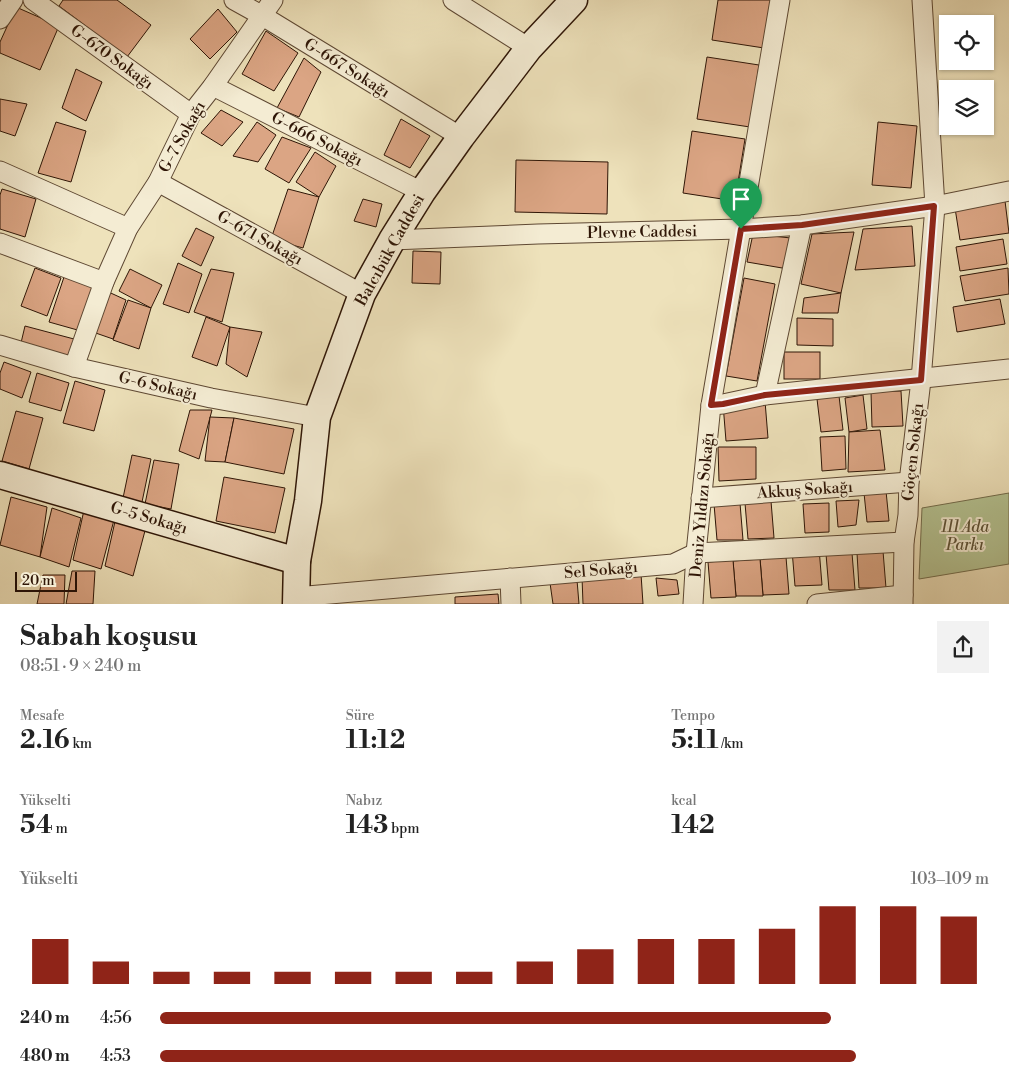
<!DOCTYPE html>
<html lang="tr">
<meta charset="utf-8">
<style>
:root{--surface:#fff;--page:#f2f2f2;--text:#222;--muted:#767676;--accent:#8f2418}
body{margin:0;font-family:"Libre Bodoni",serif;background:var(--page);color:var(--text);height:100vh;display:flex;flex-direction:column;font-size:19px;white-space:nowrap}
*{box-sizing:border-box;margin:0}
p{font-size:16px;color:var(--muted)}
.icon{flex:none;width:28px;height:28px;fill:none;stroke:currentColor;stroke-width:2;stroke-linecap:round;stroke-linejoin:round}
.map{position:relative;height:604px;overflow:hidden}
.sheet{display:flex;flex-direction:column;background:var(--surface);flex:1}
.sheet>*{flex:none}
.controls{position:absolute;left:939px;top:15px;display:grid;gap:10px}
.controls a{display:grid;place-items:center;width:55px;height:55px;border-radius:0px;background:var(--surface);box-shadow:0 1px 4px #0004;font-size:25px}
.scale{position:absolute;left:15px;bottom:12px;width:62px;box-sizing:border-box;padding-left:5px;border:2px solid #2e1506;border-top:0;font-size:14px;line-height:18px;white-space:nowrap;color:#2e1506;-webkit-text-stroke:4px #f4ecd3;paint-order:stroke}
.pin{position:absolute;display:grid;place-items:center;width:42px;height:42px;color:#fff;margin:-51px -21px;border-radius:50% 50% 50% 0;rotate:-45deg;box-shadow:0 0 5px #0007}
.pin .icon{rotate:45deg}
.round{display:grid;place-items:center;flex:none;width:52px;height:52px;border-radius:0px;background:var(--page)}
.summary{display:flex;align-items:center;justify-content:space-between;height:85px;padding:0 20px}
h1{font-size:28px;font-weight:700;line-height:38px}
.figures{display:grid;grid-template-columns:repeat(3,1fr);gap:8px;height:85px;padding:5px 20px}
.figures div{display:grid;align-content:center}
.figures b{font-size:25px;font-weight:700}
.figures small{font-size:14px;font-weight:400}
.figures p{font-size:14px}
.chart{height:140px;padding:10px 20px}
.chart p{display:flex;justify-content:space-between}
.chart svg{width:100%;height:90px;margin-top:5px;stroke:var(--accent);stroke-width:6}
ul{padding:0 20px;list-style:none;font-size:16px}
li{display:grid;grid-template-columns:80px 60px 1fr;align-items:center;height:38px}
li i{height:12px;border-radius:6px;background:var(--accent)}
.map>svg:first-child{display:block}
.green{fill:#b5c493;stroke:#726c4c}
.building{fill:#dba584;stroke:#2e1506}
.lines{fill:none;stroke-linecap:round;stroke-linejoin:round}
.street-casing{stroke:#5e4833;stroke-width:21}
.secondary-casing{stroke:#2e1506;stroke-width:29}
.street{stroke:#f4ecd3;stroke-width:19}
.secondary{stroke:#f4ecd3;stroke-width:26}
.route-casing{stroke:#fff;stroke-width:10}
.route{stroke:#8f2418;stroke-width:6}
.labels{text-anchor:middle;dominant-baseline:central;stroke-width:4;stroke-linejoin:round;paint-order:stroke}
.street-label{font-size:16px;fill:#2e1506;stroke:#f4ecd3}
.park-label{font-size:16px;font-style:italic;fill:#5d5237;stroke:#f4ecd3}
</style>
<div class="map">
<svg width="1009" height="604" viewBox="0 0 1009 604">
<rect width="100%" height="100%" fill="#eee2bb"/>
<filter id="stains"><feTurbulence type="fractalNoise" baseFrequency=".004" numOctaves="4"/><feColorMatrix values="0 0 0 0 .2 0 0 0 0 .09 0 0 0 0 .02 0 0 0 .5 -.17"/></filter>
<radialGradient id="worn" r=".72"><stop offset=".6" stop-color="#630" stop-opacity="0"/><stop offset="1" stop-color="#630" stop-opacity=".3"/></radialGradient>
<path class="green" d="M1009,493v71l-90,15 3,-71z"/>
<g class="building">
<path d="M63,0h54l34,25 -24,32 -68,-51z"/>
<path d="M718,0h53l-7,48 -52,-8z"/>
<path d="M16,7l43,19 -19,44 -40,-17v-11z"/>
<path d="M218,9l19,23 -27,27 -20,-20z"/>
<path d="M266,31l32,22 -24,38 -32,-17z"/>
<path d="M707,57l52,8 -9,62 -53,-8z"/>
<path d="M304,58l17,14 -22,45 -22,-9z"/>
<path d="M76,69l26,13 -16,39 -24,-13z"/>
<path d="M0,99l27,5 -12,32 -15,-5z"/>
<path d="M221,110l22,12 -21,24 -21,-13z"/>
<path d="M401,119l29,17 -20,32 -26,-13z"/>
<path d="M56,122l30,9 -15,51 -33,-9z"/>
<path d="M257,122l19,13 -18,27 -25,-6z"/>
<path d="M878,122l39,4 -6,62 -39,-3z"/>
<path d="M692,131l53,8 -10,62 -52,-8z"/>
<path d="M282,137l29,11 -22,35 -24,-14z"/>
<path d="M315,152l21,14 -17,31 -23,-15z"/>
<path d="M516,160l92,2 -1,52 -92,-2z"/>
<path d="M2,189l34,10 -11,38 -25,-8v-34z"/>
<path d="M288,189l31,8 -16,51 -32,-9z"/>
<path d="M363,199l19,5 -6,23 -22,-6z"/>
<path d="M1005,201l4,32 -49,7 -5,-32z"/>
<path d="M912,226l3,40 -60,4 8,-41z"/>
<path d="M196,228l18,9 -13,29 -19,-10z"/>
<path d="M854,232l-13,61 -40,-9 11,-50z"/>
<path d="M753,234l38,4 -3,31 -41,-7z"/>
<path d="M1003,239l4,25 -47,7 -4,-24z"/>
<path d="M413,251l28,1 -1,32 -28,-1z"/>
<path d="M178,263l24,11 -13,39 -26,-9z"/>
<path d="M35,268l26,10 -14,38 -26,-10z"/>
<path d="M1008,268l1,26 -44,7 -5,-25z"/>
<path d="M130,269l32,16 -11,23 -32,-17z"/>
<path d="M211,269l23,4 -12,49 -28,-10z"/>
<path d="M66,271l31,9 -16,51 -32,-9z"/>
<path d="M744,278l31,6 -18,97 -31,-5z"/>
<path d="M102,289l24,11 -13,39 -26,-9z"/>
<path d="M841,293l-3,20h-36l2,-15z"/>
<path d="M1000,299l5,25 -48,8 -4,-25z"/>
<path d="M128,300l23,8 -12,41 -26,-9z"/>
<path d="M206,317l24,10 -13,39 -25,-9z"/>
<path d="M797,318l36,1v27l-36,-1z"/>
<path d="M25,326l49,13 -6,21 -48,-13z"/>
<path d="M230,327l32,5 -15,45 -21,-13z"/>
<rect x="784" y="352" width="36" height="27"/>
<path d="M4,362l27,10 -9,26 -22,-9v-16z"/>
<path d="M37,373l32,10 -8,28 -32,-9z"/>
<path d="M75,381l30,9 -11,41 -31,-8z"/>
<path d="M901,391l2,35 -31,1 -1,-35z"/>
<path d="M863,395l4,34 -18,3 -4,-34z"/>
<path d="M839,396l4,34 -22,2 -4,-33z"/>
<path d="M765,401l3,37 -42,3 -3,-37z"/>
<path d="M190,410h22l-13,49 -20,-8z"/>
<path d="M16,411l27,7 -14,51 -27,-8z"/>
<path d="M210,417l24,1 -9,44 -20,-1z"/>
<path d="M234,418l60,11 -10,45 -59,-12z"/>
<path d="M880,430l5,40 -37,2 1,-40z"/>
<path d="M845,436l1,33 -24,2 -2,-34z"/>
<path d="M718,447h38v32l-37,2z"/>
<path d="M132,455l19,4 -9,43 -19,-4z"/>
<path d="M154,460l25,4 -8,45 -26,-5z"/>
<path d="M224,477l61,11 -10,45 -59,-12z"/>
<path d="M886,491l3,30 -22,1 -3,-29z"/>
<path d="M11,497l36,10 -7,50 -40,-12z"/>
<path d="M859,500l-3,25 -18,2 -2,-26z"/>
<path d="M771,501l3,37 -26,1 -3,-36z"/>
<path d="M740,503l3,37h-26l-3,-36z"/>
<path d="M829,503v29l-24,1 -2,-29z"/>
<path d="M52,508l29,10 -12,49 -29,-10z"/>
<path d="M84,510l30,10 -13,49 -28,-9z"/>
<path d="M116,517l30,10 -13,49 -28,-10z"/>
<path d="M819,548l3,37 -27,1 -3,-36z"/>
<path d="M883,551l3,37h-27l-2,-35z"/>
<path d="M852,553l3,37h-26l-3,-36z"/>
<path d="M786,557l3,37 -26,1 -3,-37z"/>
<path d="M760,559l3,37h-27l-3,-35z"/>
<path d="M733,560l3,37 -25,1 -3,-36z"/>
<path d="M72,571h23l-2,33h-27z"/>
<path d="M641,574l2,30h-60l-1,-27z"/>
<path d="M43,575h22l-1,29h-27z"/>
<path d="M656,578l21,2 2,14 -21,2z"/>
<path d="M577,580l2,24h-26l-3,-21z"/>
<path d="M498,594l1,10h-44v-7z"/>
</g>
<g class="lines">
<defs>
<g id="street">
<path d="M33,0l158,114"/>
<path d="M234,0l27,15 200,122"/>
<path d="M453,0l76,48"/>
<path d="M0,19l13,-19"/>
<path d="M213,86l209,106"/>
<path d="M0,171l128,57"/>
<path d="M158,182l204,112"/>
<path d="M392,240l146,-6 203,-5 61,-4 133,-19 74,-15"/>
<path d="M0,243l104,39"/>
<path d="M0,345l74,22 137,31 106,19"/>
<path d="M74,367l30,-85 24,-54 30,-46 33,-68 22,-28 60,-86"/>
<path d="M765,395l37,-170"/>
<path d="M711,405l12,-1 42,-9 244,-26"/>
<path d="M701,498l208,-16"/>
<path d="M510,578l1,26"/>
<path d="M296,597l377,-33 23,-11 208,-11"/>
<path d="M693,604l3,-51 15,-148 69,-405"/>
<path d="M817,604l86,-9"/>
<path d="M903,604l1,-62 4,-27 1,-33 12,-102 14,-174 -13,-206"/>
</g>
<g id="secondary">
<path d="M0,475l297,86"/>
<path d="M296,604l1,-43 11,-60 9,-84 45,-123 30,-54 30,-48 39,-55 68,-89 45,-48"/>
</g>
</defs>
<use href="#street" class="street-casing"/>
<use href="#secondary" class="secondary-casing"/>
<use href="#street" class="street"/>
<use href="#secondary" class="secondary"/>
</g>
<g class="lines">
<defs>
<path id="route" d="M934,206l-13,174 -156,15 -42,9 -12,1 30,-176 61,-4z"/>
</defs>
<use href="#route" class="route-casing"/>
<use href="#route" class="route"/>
</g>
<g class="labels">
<g class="street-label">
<text transform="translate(112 57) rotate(36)">G-670 Sokağı</text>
<text transform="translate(347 68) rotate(32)">G-667 Sokağı</text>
<text transform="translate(182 137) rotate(-61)">G-7 Sokağı</text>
<text transform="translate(317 139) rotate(27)">G-666 Sokağı</text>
<text transform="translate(642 232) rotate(-1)">Plevne Caddesi</text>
<text transform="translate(260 238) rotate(29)">G-671 Sokağı</text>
<text transform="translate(390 250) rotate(-61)">Balcıbük Caddesi</text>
<text transform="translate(158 386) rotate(13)">G-6 Sokağı</text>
<text transform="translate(913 452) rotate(-84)">Göçen Sokağı</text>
<text transform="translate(805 490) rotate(-4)">Akkuş Sokağı</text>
<text transform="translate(702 505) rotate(-85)">Deniz Yıldızı Sokağı</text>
<text transform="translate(149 518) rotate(16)">G-5 Sokağı</text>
<text transform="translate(601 570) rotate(-5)">Sel Sokağı</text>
</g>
<g class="park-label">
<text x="965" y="527">111 Ada<tspan x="965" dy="18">Parkı</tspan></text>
</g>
</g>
<rect width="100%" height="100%" filter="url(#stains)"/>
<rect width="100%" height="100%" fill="url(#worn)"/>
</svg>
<div class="controls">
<a><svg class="icon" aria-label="locate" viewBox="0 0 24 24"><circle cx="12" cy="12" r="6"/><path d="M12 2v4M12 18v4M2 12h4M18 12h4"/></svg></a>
<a><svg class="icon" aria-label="layers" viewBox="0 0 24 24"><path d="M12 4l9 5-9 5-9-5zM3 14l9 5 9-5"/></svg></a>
</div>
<div class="scale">20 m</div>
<div class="pin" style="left:741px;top:229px;background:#1e9e55"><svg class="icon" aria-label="arrive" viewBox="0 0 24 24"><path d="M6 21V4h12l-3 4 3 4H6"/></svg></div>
</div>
<section class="sheet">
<div class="summary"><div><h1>Sabah koşusu</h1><p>08:51 · 9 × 240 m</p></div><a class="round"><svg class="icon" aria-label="share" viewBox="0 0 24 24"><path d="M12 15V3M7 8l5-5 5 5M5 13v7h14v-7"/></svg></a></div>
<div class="figures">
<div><p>Mesafe</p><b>2.16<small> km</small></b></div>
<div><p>Süre</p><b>11:12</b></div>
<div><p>Tempo</p><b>5:11<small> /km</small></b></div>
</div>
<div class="figures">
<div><p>Yükselti</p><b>54<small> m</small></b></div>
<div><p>Nabız</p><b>143<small> bpm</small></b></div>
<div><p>kcal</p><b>142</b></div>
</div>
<div class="chart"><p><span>Yükselti</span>103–109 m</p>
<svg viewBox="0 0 160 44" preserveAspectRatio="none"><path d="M5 44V22M15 44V33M25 44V38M35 44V38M45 44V38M55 44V38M65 44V38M75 44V38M85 44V33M95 44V27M105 44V22M115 44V22M125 44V17M135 44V6M145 44V6M155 44V11"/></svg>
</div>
<ul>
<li><b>240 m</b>4:56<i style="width:81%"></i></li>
<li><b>480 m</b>4:53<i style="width:84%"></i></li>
</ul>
</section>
